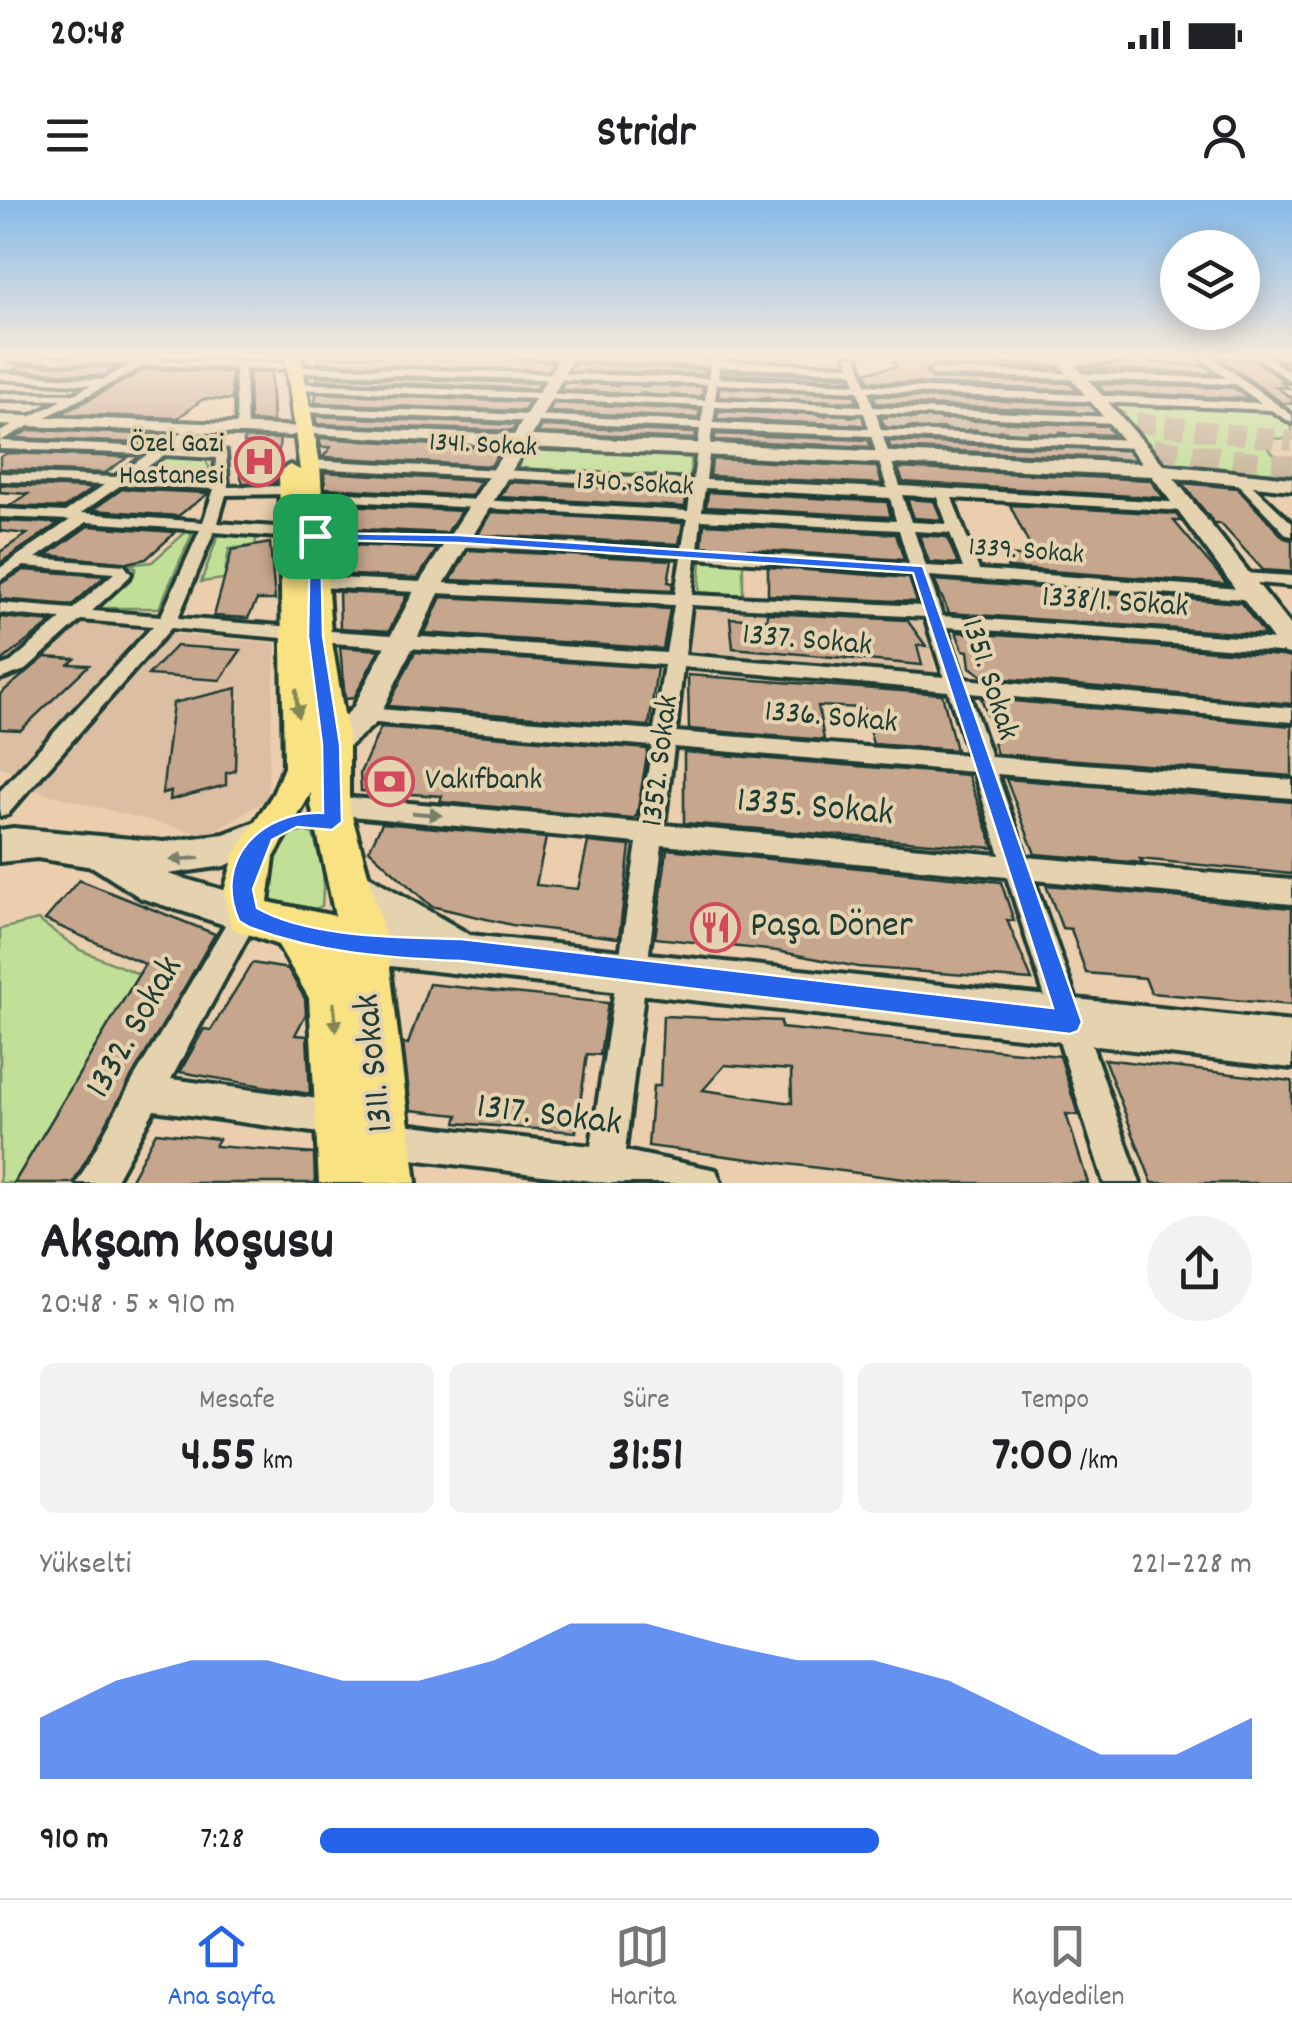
<!DOCTYPE html>
<html lang="tr">
<meta charset="utf-8">
<style>
:root{--surface:#fff;--page:#f2f2f2;--text:#202124;--muted:#757577;--line:#e0e0e0;--accent:#2563eb}
body{margin:0;font-family:Dekko,sans-serif;background:var(--page);color:var(--text);height:100vh;display:flex;flex-direction:column;font-size:38px;white-space:nowrap}
*{box-sizing:border-box;margin:0}
p{font-size:32px;color:var(--muted)}
.icon{flex:none;width:55px;height:55px;fill:none;stroke:currentColor;stroke-width:2;stroke-linecap:round;stroke-linejoin:round}
.map{position:relative;height:983px;overflow:hidden}
.sheet{display:flex;flex-direction:column;background:var(--surface);flex:1}
.sheet>*{flex:none}
.tools{position:absolute;left:1160px;top:30px;display:grid;gap:20px}
.tools a{display:grid;place-items:center;width:100px;height:100px;border-radius:50%;background:var(--surface);box-shadow:0 5px 25px #0003;font-size:50px}
.pin{position:absolute;display:grid;place-items:center;width:85px;height:85px;color:#fff;margin:-42px;border-radius:20px;box-shadow:0 5px 15px #0006}
.round{display:grid;place-items:center;flex:none;width:105px;height:105px;border-radius:52px;background:var(--page)}
.overview{display:flex;align-items:center;justify-content:space-between;height:170px;padding:0 40px}
h1{font-size:55px;font-weight:700;line-height:75px}
.stats{display:grid;grid-template-columns:repeat(3,1fr);gap:15px;height:170px;padding:10px 40px}
.stats div{display:grid;align-content:center;border-radius:15px;background:var(--page);text-align:center}
.stats b{font-size:50px;font-weight:700}
.stats small{font-size:28px;font-weight:400}
.stats p{font-size:28px}
.chart{height:280px;padding:20px 40px}
.chart p{display:flex;justify-content:space-between}
.chart svg{width:100%;height:180px;margin-top:10px;fill:var(--accent);opacity:.7}
ul{padding:0 40px;list-style:none;font-size:32px}
li{display:grid;grid-template-columns:160px 120px 1fr;align-items:center;height:75px}
li i{height:25px;border-radius:12px;background:var(--accent)}
.status{display:flex;justify-content:space-between;align-items:center;height:70px;padding:0 50px;background:var(--surface);direction:ltr}
.status svg{height:28px;fill:currentColor}
header{display:flex;justify-content:space-between;align-items:center;height:130px;padding:0 40px;background:var(--surface);font-size:45px;font-weight:700}
.menu{display:flex;justify-content:space-around;align-items:center;height:140px;border-top:2px solid var(--line);background:var(--surface);font-size:28px;color:var(--muted)}
.menu a{display:grid;justify-items:center;gap:5px}
.menu .on{color:var(--accent)}
.map>svg:first-child{display:block}
.built{fill:#dcbfa2}
.green{fill:#c1df97;stroke:#708e66;stroke-width:2.5}
.building{fill:#c7a68e;stroke:#1f3d34;stroke-width:2.5;fill-rule:evenodd}
.lines{fill:none;stroke-linecap:round;stroke-linejoin:round}
.highway-tunnel-far1{stroke:#c1b195;stroke-width:20;stroke-dasharray:20 10;stroke-linecap:butt}
.highway-tunnel{stroke:#c1b195;stroke-width:26;stroke-dasharray:26 14;stroke-linecap:butt}
.street-casing{stroke:#1f3d34;stroke-width:8}
.secondary-casing{stroke:#1f3d34;stroke-width:8}
.primary-casing{stroke:#1f3d34;stroke-width:8}
.street{fill:#e5d3b0;fill-rule:evenodd}
.secondary{fill:#e5d3b0;fill-rule:evenodd}
.primary{fill:#f8e281;fill-rule:evenodd}
.oneway{fill:#818757}
.oneway2{fill:#78806c}
.route{fill:#2563eb;stroke:#fff;stroke-width:2.5;fill-rule:evenodd}
.labels{text-anchor:middle;dominant-baseline:central;stroke-width:8;stroke-linejoin:round;paint-order:stroke}
.far-poi-label{font-size:28px;fill:#1f3d34;stroke:#e5d3b0;text-anchor:end}
.far-street-label{font-size:28px;fill:#1f3d34;stroke:#e5d3b0}
.street-label{font-size:32px;fill:#1f3d34;stroke:#e5d3b0}
.poi-label{font-size:32px;fill:#1f3d34;stroke:#e5d3b0;text-anchor:start}
.near-street-label{font-size:38px;fill:#1f3d34;stroke:#e5d3b0}
.near-poi-label{font-size:38px;fill:#1f3d34;stroke:#e5d3b0;text-anchor:start}
</style>
<div class="status"><b>20:48</b><svg viewBox="0 0 49 12"><path d="M0 12V9h3v3zM5 12V6h3v6zM10 12V3h3v9zM15 12V0h3v12zM26 1h20v11H26zM47 4h2v5h-2z"/></svg></div>
<header><svg class="icon" aria-label="menu" viewBox="0 0 24 24"><path d="M4 6h16M4 12h16M4 18h16"/></svg>Stridr<svg class="icon" aria-label="person" viewBox="0 0 24 24"><circle cx="12" cy="8" r="4"/><path d="M4 21q1-7 8-7t8 7"/></svg></header>
<div class="map">
<svg width="1292" height="983" viewBox="0 0 1292 983">
<rect width="100%" height="100%" fill="#eacead"/>
<filter id="ink" filterUnits="userSpaceOnUse"><feTurbulence type="fractalNoise" baseFrequency=".01" numOctaves="2"/><feDisplacementMap in="SourceGraphic" scale="20" xChannelSelector="R" yChannelSelector="G"/><feConvolveMatrix kernelMatrix="1 2 1 2 8 2 1 2 1" color-interpolation-filters="sRGB"/></filter>
<g filter="url(#ink)">
<g class="built">
<path d="M700,407l221,10 15,56 -7,5 -236,-20 -6,-4 1,-43z"/>
<path d="M76,419l76,7 -136,146 -16,-5v-82z"/>
<path d="M169,434l107,9 -9,156 -59,37 -176,-46z"/>
</g>
<g class="green">
<path d="M1111,201l159,8 22,17v13l-33,-1 33,36 -124,-7z"/>
<path d="M525,245l166,10 -1,25 -179,-11z"/>
<path d="M166,257l38,1 5,9 -3,15 -72,-3z"/>
<path d="M186,332l6,2 -33,74h-66l41,-35 2,-5 -9,-3 25,-3z"/>
<path d="M219,333l38,2 -2,10 -26,4 -5,30 -23,3z"/>
<path d="M701,361l42,2v32l-44,-3z"/>
<path d="M305,631l8,3 11,40 -2,32c-16,8 -37,3 -52,-4 -9,-24 1,-46 14,-66z"/>
<path d="M38,720l42,30 59,24 -125,209h-14v-254z"/>
</g>
<g class="building">
<path d="M319,156l167,1 66,5 -4,8 -230,-7z"/>
<path d="M934,156l125,13 -125,-4 -9,6 9,8 136,4 7,8 -208,-10 -3,-9 30,-5 -4,-9z"/>
<path d="M1219,158l34,1 35,25 -6,-1 6,5 -12,-1 16,11v6l-10,-1z"/>
<path d="M1142,161l63,5 10,8 -132,-6z"/>
<path d="M575,163l131,7 -1,4 -134,-4z"/>
<path d="M24,165l94,2 -17,9 -89,-6z"/>
<path d="M147,169l84,3 1,28 -29,-1 -25,19 -117,-4z"/>
<path d="M722,171l127,5 2,4 -129,-6z"/>
<path d="M249,172h22l2,50 -23,-1z"/>
<path d="M317,176l223,7 -4,6 -219,-9z"/>
<path d="M564,184l139,4 -1,8 -142,-6z"/>
<path d="M1097,184l137,4 15,11 -145,-7z"/>
<path d="M720,188l135,7 2,7 -138,-6z"/>
<path d="M316,193l213,9 -5,9 -209,-8z"/>
<path d="M873,195l216,10 6,7 -219,-9z"/>
<path d="M553,203l147,7 -2,8 -149,-6z"/>
<path d="M718,211l143,6 3,8 -147,-6z"/>
<path d="M315,216l201,9 -4,6 -195,-7z"/>
<path d="M881,217l225,9 8,9 -230,-9z"/>
<path d="M542,226l154,7 -1,6 -157,-6z"/>
<path d="M30,230l142,5 -9,9 -149,-6z"/>
<path d="M715,234l153,6 3,7 -156,-7z"/>
<path d="M244,238l36,1 -5,43 -32,1 -4,-12 15,-27 -10,-1z"/>
<path d="M319,238l182,11 -10,17 -168,-9 8,-10h-10z"/>
<path d="M888,241l239,10 7,8 -243,-11z"/>
<path d="M8,253l120,4 -23,16 -105,-4v-12z"/>
<path d="M712,259l165,8 5,17 -172,-8z"/>
<path d="M898,268l252,12 14,18 -261,-16z"/>
<path d="M324,272l157,9 -10,15 -146,-8z"/>
<path d="M509,282l178,10 -2,15 -185,-10z"/>
<path d="M1182,283l55,5 47,50 8,2v32l-29,-2 -42,-46h-6z"/>
<path d="M0,285l93,3 -29,20 -55,-2 19,-12 -28,-2z"/>
<path d="M122,289l87,4 -31,23 -86,-6z"/>
<path d="M708,292l179,10 4,15 -185,-10z"/>
<path d="M907,299l27,2 8,19 -28,-2z"/>
<path d="M326,304l135,7 -14,22 -109,-5 -2,-15h-9z"/>
<path d="M1010,305l166,9 5,7h-7l53,63 -219,-16 -7,-13 34,2z"/>
<path d="M491,312l192,11 -4,21 -201,-9z"/>
<path d="M0,321l59,2 -59,40v-11l27,-18 -27,-3z"/>
<path d="M704,324l192,10 8,26 -202,-14z"/>
<path d="M88,326l88,6 -30,27 -19,4 -80,-8z"/>
<path d="M919,335l28,2 11,27 -29,-2z"/>
<path d="M270,343l5,57h-18l-9,18 -34,-2 18,-66z"/>
<path d="M329,344l108,5 -19,29 -87,-4z"/>
<path d="M468,350l204,10 -4,22 5,1 -1,7 -221,-10z"/>
<path d="M768,367l141,11 8,24 -149,-7z"/>
<path d="M24,370l81,6 -33,29 -72,-6v-15z"/>
<path d="M934,380l307,23 24,32 -316,-22z"/>
<path d="M339,392l68,3 -18,36 -49,-3z"/>
<path d="M441,397l229,12 -7,40 -238,-16z"/>
<path d="M767,413l140,7 19,26 -9,-1 5,20 -189,-17 -3,-30 37,2z"/>
<path d="M0,417l52,5 -52,40z"/>
<path d="M956,432l326,24 10,2v46l-308,-27 -14,-10 -2,-16 -5,-1z"/>
<path d="M176,446l65,4 -21,30 -72,-5z"/>
<path d="M340,447l39,3 -25,48 -9,1z"/>
<path d="M415,452l242,16 -8,58 -261,-20z"/>
<path d="M45,457l30,2 -6,5 20,1 -68,65 -21,-1v-35z"/>
<path d="M688,475l254,19 14,56 -83,-6 -10,-36 -45,-2 6,34 -135,-11z"/>
<path d="M237,488l-2,83 -9,2v12l-56,15 1,-9 -9,3 11,-91z"/>
<path d="M981,498l311,28v50l-295,-22 -4,-11 4,-2z"/>
<path d="M381,527l267,22 -11,66 -4,4 -193,-17 2,-6 -81,-5 -1,-18z"/>
<path d="M684,552l284,23 26,73 -310,-25z"/>
<path d="M1006,579l286,23v72l-152,-15 3,4 -108,-9z"/>
<path d="M382,623l164,15 -10,47 42,4 10,-47 42,4 -11,92 -107,-13 -81,-19 -62,-56z"/>
<path d="M667,649l334,33 13,39 -7,-1 25,60 -174,-13 -81,-16 -122,-13z"/>
<path d="M79,680l136,54 -142,249h-59l131,-219 -100,-44z"/>
<path d="M1046,685l246,23v97l-141,-12 -6,-15 -59,-5 -15,-44 -9,-1z"/>
<path d="M252,763l36,6 17,30 1,15 -11,21 12,1 3,58 -130,-22 24,-43 7,1z"/>
<path d="M429,784l179,19 -8,52 -13,-1 -11,78 -120,-9 2,-8 -47,-5 -8,-67 5,1z"/>
<path d="M663,816l118,5v7l279,28 18,59 -12,-1 22,69h-153l-287,-37 5,-60h7zM725,865l66,5 1,33 -89,-13z"/>
<path d="M1104,859l188,22v102h-140z"/>
<path d="M156,932l63,7 -4,7 99,8 1,29h-186z"/>
</g>
<g class="lines">
<g class="highway-tunnel-far1">
<path d="M412,156l721,93"/>
<path d="M1076,215l216,26"/>
</g>
<path class="highway-tunnel" d="M1113,246l179,23"/>
<defs>
<g id="street">
<path d="M7,156l276,7 5,3 -5,3 -38,-1 2,62 -10,-2 -2,-60 -89,-3 -146,76v-9l63,-32 -63,-1v-6l74,1 17,-9 -91,-6v-6l102,7 30,-16 -121,-3z"/>
<path d="M509,156l202,5v-5h10l-1,5 130,5 -3,-10h10l9,29 395,18 -26,-19 -301,-9 -5,-3 5,-3 292,9 -28,-22h12l82,59v8l-21,-13 -403,-19 5,16 242,10 6,3 -6,3 -239,-10 5,17 254,10 6,4 -6,4 -252,-11 17,49 286,17 7,4 -7,4 -234,-13 27,72 276,20 8,5 -8,5 -326,-24 13,40 350,25v12l-346,-26 18,52 328,29v14l-323,-29 22,64 301,23v18l-295,-24 29,83 266,23v24l-258,-24 106,303h-36l-97,-306 -345,-32 -37,306 91,19 5,13h-112l-223,-27 -12,-5 -5,-12 5,-12 12,-5 205,24 46,-303 -307,-29 -8,-2 -4,-7 4,-7 8,-2 310,27 12,-77 -287,-24 -10,-7 10,-7 289,22 10,-65 -348,-23 -9,-6 9,-6 350,23 8,-48 -358,-18 -8,-5 8,-5 359,17 6,-37 -371,-18 -3,-3 8,-5 367,17 5,-29 -376,-20 -7,-4 7,-4 377,20 3,-23 -381,-20 -6,-4 6,-4 383,20 7,-51 -398,-17 -6,-3 6,-3 399,16 3,-16 -406,-17 -5,-3 5,-3 407,17 2,-16 -411,-12 -5,-3 5,-3 412,12 2,-12zM719,167l133,5 4,12 -138,-6zM717,184l141,7 4,15 -147,-6zM715,207l149,6 5,16 -156,-6zM712,230l159,6 16,52 -181,-8zM705,288l185,10 6,23 -194,-10zM902,295l35,2 10,27 -36,-2zM701,320l198,10 10,34 -211,-15zM914,331l36,2 13,35 -37,-2zM696,358l216,16 10,32 -230,-11zM691,405l234,12 19,60 -259,-22zM683,467l265,24 21,64 -293,-23zM674,547l300,25 26,83 -336,-30z"/>
<path d="M1255,156h12l25,18v8z"/>
<path d="M193,223l10,2 -18,16 9,8 32,3 2,35 61,-1 7,4 -7,4 -63,1 -8,28 72,5 8,5 -8,5 -76,-6 -36,86 115,9 9,6 -9,6 -122,-11 -163,186 -8,2v-25l153,-165 -72,-6 -56,50 -25,9v-13l11,-4 50,-43 -61,-6v-10l73,6 41,-36 -91,-7 -23,14v-12l70,-48 -70,-3v-8l65,3 39,-27 -104,-4v-8l115,4 33,-23 -148,-5v-8l180,7 -9,-7zM164,255l52,3 -1,23 -83,-3zM121,285l93,4 -11,33 -122,-9zM87,322l113,8 -39,86 -69,-5 37,-34 2,-3 -7,-9 -88,-7z"/>
<path d="M1240,274l52,49v13l-5,-1 -52,-54 -2,-3z"/>
<path d="M1242,373l50,3v10l-56,-5v-6z"/>
<path d="M247,702l10,3 3,9 -89,165 170,23 12,5 5,12 -5,12 -12,5 -187,-26 -40,73h-37l56,-103 104,-175z"/>
</g>
<g id="secondary">
<path d="M560,156h14l-42,80 610,27 -82,-98 -118,-9h212l-79,9 89,100 128,13v12l-118,-12 118,149v28l-10,-3 -130,-176 -626,-29 -85,142 -65,134 -34,29h-22l-5,-8 38,-36 62,-119 93,-143 -210,-13 -7,3 -291,-11v-10l514,20z"/>
<path d="M1278,156h14v4l-12,-1z"/>
<path d="M264,619l13,4 5,11 -5,11 -53,21 -56,8 93,27 6,13 -6,13 -14,5 -106,-34 -48,-31 -56,-9 -37,4v-32l13,-2 151,14 60,-8z"/>
<path d="M350,665l120,70 822,87v46l-928,-105 -15,-6 -6,-14 6,-14 15,-6 15,2 -43,-31 -5,-12 5,-12z"/>
</g>
<path id="primary" d="M285,156h16l19,108 11,172 18,108v61l38,138 29,240h-97l-10,-185 -31,-53 -47,-17 -7,-37 11,-38 38,-59 11,-27 -5,-296 11,-6 10,5zM311,593v12l24,111 -67,-14 6,-45z"/>
</defs>
<use href="#street" class="street-casing"/>
<use href="#secondary" class="secondary-casing"/>
<use href="#primary" class="primary-casing"/>
<use href="#street" class="street"/>
<use href="#secondary" class="secondary"/>
<use href="#primary" class="primary"/>
</g>
<defs><path id="oneway-solid" d="M-6-.8H1V-3.2L6.5 0L1 3.2V.8H-6Z" transform="scale(2.5)"/></defs>
<g class="oneway">
<use href="#oneway-solid" transform="translate(297 503) rotate(86)"/>
<use href="#oneway-solid" transform="translate(335 817) rotate(84)"/>
</g>
<g class="oneway2">
<use href="#oneway-solid" transform="translate(427 614) rotate(5)"/>
<use href="#oneway-solid" transform="translate(185 659) rotate(176)"/>
</g>
</g>
<linearGradient id="sky" x2="0" y2="1"><stop stop-color="#85baea"/><stop offset="0.53" stop-color="#f6e9da"/><stop offset="1" stop-color="#f6e9da" stop-opacity="0"/></linearGradient>
<rect width="1292" height="294" fill="url(#sky)"/>
<path class="route" d="M310,333l149,2 464,31 159,456 -4,9 -8,3 -609,-73c-72,-3 -144,-8 -212,-34l-10,-6c-27,-61 22,-111 84,-108l-1,-69 -14,-108zM321,340l138,3 454,30 140,435 -592,-69c-59,-2 -152,-1 -204,-31l-4,-19 19,-49 25,-13 35,3 10,-8 -2,-78 -17,-108z"/>
<defs>
<symbol id="hospital-ring" viewBox="-11 -11 22 22"><circle r="9.5" fill="#e5d3b0" stroke="#d1495b" stroke-width="1.5"/><path d="M-5-5h3v3.5h4V-5h3V5h-3V1.5h-4V5h-3Z" fill="#d1495b"/></symbol>
<symbol id="bank-ring" viewBox="-11 -11 22 22"><circle r="9.5" fill="#e5d3b0" stroke="#d1495b" stroke-width="1.5"/><path d="M-6-4H6V4H-6ZM0-2.3a2.3 2.3 0 1 0 0 4.6a2.3 2.3 0 1 0 0-4.6Z" fill="#d1495b"/></symbol>
<symbol id="restaurant-ring" viewBox="-11 -11 22 22"><circle r="9.5" fill="#e5d3b0" stroke="#d1495b" stroke-width="1.5"/><path d="M-5-6h1v4h1v-4h1v4h1v-4h1v5L-1.5 .5V6h-2V.5L-5-1ZM5-6V6H3V1.5H1.5Q1.5-4 5-6Z" fill="#d1495b"/></symbol>
</defs>
<g fill-rule="evenodd">
<use href="#hospital-ring" x="232" y="234" width="55" height="55"/>
<use href="#bank-ring" x="362" y="554" width="55" height="55"/>
<use href="#restaurant-ring" x="688" y="700" width="55" height="55"/>
</g>
<g class="labels">
<g class="far-poi-label">
<text x="224" y="246">Özel Gazi<tspan x="224" dy="32">Hastanesi</tspan></text>
</g>
<g class="far-street-label">
<text transform="translate(483 247) rotate(3)">1341. Sokak</text>
<text transform="translate(635 286) rotate(3)">1340. Sokak</text>
<text transform="translate(1026 353) rotate(4)">1339. Sokak</text>
</g>
<g class="street-label">
<text transform="translate(1115 404) rotate(4)">1338/1. Sokak</text>
<text transform="translate(807 442) rotate(5)">1337. Sokak</text>
<text transform="translate(988 480) rotate(72)">1351. Sokak</text>
<text transform="translate(831 519) rotate(5)">1336. Sokak</text>
<text transform="translate(662 561) rotate(-83)">1352. Sokak</text>
</g>
<g class="poi-label">
<text x="425" y="582">Vakıfbank</text>
</g>
<g class="near-street-label">
<text transform="translate(815 609) rotate(5)">1335. Sokak</text>
<text transform="translate(136 828) rotate(-60)">1332. Sokak</text>
<text transform="translate(376 863) rotate(-96)">1311. Sokak</text>
<text transform="translate(549 917) rotate(7)">1317. Sokak</text>
</g>
<g class="near-poi-label">
<text x="750" y="727">Paşa Döner</text>
</g>
</g>
</svg>
<div class="tools">
<a><svg class="icon" aria-label="layers" viewBox="0 0 24 24"><path d="M12 4l9 5-9 5-9-5zM3 14l9 5 9-5"/></svg></a>
</div>
<div class="pin" style="left:315px;top:336px;background:#1e9e55"><svg class="icon" aria-label="arrive" viewBox="0 0 24 24"><path d="M6 21V4h12l-3 4 3 4H6"/></svg></div>
</div>
<section class="sheet">
<div class="overview"><div><h1>Akşam koşusu</h1><p>20:48 · 5 × 910 m</p></div><a class="round"><svg class="icon" aria-label="share" viewBox="0 0 24 24"><path d="M12 15V3M7 8l5-5 5 5M5 13v7h14v-7"/></svg></a></div>
<div class="stats">
<div><p>Mesafe</p><b>4.55<small> km</small></b></div>
<div><p>Süre</p><b>31:51</b></div>
<div><p>Tempo</p><b>7:00<small> /km</small></b></div>
</div>
<div class="chart"><p><span>Yükselti</span>221–228 m</p>
<svg viewBox="0 0 160 44" preserveAspectRatio="none"><path d="M0 44V29L10 20L20 15L30 15L40 20L50 20L60 15L70 6L80 6L90 11L100 15L110 15L120 20L130 29L140 38L150 38L160 29V44z"/></svg>
</div>
<ul>
<li><b>910 m</b>7:28<i style="width:60%"></i></li>
</ul>
</section>
<nav class="menu">
<a class="on"><svg class="icon" aria-label="home" viewBox="0 0 24 24"><path d="M3 11l9-7 9 7M6 9v11h12V9"/></svg>Ana sayfa</a>
<a><svg class="icon" aria-label="map" viewBox="0 0 24 24"><path d="M3 6l6-2 6 2 6-2v14l-6 2-6-2-6 2zM9 4v14M15 6v14"/></svg>Harita</a>
<a><svg class="icon" aria-label="saved" viewBox="0 0 24 24"><path d="M7 4h10v16l-5-4-5 4z"/></svg>Kaydedilen</a>
</nav>
